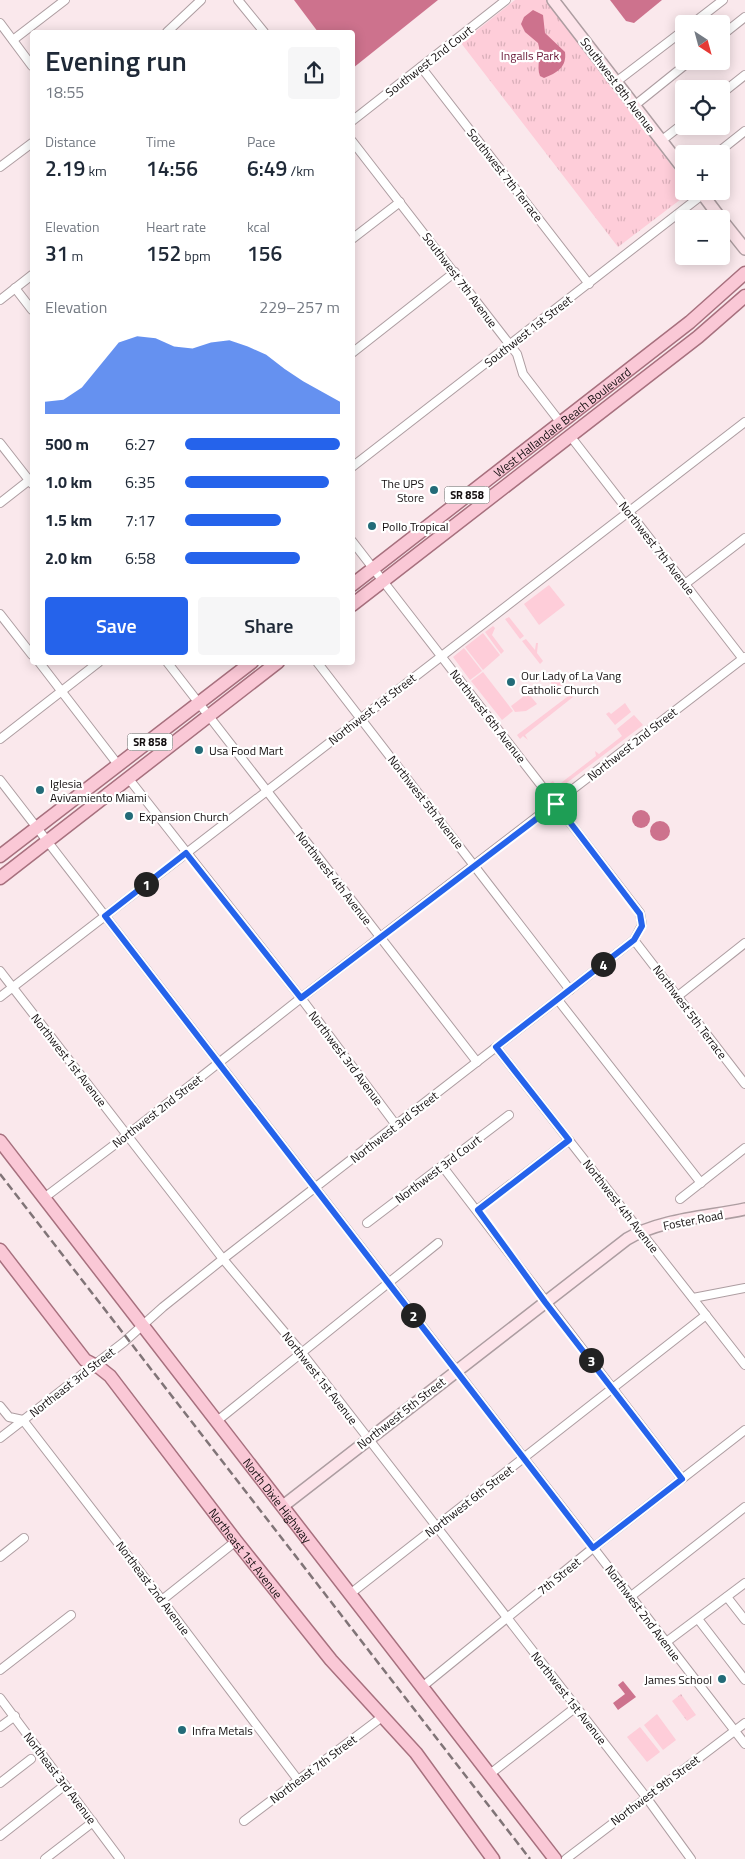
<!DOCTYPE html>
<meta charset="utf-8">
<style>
:root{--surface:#fff;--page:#f6f6f7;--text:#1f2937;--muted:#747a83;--accent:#2563eb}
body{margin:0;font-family:"Titillium Web",sans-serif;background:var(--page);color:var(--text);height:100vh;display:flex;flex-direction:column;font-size:19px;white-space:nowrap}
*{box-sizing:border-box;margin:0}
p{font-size:16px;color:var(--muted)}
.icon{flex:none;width:28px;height:28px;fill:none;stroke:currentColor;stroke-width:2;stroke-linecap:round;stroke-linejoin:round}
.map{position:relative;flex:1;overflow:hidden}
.details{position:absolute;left:30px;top:30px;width:325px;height:635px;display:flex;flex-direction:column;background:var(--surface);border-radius:5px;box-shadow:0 2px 12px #0003}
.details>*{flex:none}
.needle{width:32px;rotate:144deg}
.fabs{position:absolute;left:675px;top:15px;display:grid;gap:10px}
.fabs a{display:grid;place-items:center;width:55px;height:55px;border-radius:5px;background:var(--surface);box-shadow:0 2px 12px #0003;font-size:25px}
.pin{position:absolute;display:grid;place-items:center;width:42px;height:42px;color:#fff;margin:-21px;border-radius:10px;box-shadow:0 2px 8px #0006}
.km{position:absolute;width:25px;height:25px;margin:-12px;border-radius:50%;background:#222;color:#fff;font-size:14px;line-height:25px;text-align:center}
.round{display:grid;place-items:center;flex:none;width:52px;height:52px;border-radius:5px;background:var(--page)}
.headline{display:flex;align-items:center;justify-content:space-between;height:85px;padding:0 15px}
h1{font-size:28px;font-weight:600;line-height:38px}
.figures{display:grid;grid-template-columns:repeat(3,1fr);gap:8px;height:85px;padding:5px 15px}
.figures div{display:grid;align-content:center}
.figures b{font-size:21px;font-weight:600}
.figures small{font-size:14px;font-weight:400}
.figures p{font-size:14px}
.chart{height:140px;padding:10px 15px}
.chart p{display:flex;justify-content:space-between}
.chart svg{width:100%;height:90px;margin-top:5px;fill:var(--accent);opacity:.7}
.button{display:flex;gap:10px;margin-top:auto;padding:10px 15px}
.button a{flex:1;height:58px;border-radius:5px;background:var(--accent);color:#fff;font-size:20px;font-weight:600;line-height:58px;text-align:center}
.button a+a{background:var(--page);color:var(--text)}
ul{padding:0 15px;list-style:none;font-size:16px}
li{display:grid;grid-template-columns:80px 60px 1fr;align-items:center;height:38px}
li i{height:12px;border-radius:6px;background:var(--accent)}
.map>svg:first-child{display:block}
.green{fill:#fecdd9}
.park{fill:url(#park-tufts)}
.water{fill:#cd728d}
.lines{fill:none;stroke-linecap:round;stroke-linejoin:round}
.street-casing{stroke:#ad9da1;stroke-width:10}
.secondary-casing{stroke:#ad9da1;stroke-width:14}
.primary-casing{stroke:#a7707e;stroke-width:15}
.street{stroke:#fff;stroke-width:8}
.secondary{stroke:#fde4ea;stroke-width:11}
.primary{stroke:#fac8d6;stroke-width:12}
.rail{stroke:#807477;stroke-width:2.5;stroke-dasharray:8 4;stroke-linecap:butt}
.route-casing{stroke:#fff;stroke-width:10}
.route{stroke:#2563eb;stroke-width:6}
.poi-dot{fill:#236b78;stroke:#fff;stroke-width:2}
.labels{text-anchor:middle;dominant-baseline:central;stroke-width:4.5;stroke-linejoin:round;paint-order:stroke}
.shield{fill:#fff;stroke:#5a5657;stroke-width:1}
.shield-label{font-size:11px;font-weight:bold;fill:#130e0f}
.park-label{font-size:12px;fill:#671535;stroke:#fff}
.street-label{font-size:12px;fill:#130e0f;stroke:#fff}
.poi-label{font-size:12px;fill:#130e0f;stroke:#fff;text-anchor:start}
</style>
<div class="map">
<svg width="745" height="1859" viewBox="0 0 745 1859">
<defs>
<pattern id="park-tufts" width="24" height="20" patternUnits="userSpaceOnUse" patternTransform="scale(1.25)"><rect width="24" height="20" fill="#fecdd9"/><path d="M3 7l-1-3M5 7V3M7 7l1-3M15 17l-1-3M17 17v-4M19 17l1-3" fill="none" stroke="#d9afb9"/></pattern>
</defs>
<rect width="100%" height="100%" fill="#fae8ec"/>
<g class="green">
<path d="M549,585l16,20 -26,20 -15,-21z"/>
<path d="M509,617l15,19 -4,3 -15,-20z"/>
<path d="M493,626l2,2 -3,7 12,16 -3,3 -16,-22z"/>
<path d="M483,633l17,22 -17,15 -18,-23z"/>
<path d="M526,639l9,11 1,-7h2l-1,10 6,8 -3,3 -18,-23z"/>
<path d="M464,648l18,23 -12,9 -17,-23z"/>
<path d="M483,672l30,39 -11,9 -31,-39z"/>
<path d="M553,675l9,3 2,3v3l-10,7 -4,-3z"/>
<path d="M528,693l9,11 -11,7 -11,1 -4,-6z"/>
<path d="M571,694l2,3 -48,38 3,5 -5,-4 -3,3 -3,-4z"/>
<path d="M625,703l6,9 -16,13 -9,-11 3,-2 2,2z"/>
<path d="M634,715l9,10 -87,66 -6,-8 3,-2 4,5 39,-30 -1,-5 4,3 23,-18 -5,-7z"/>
<path d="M657,1714l19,26 -13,10 -19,-25z"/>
<path d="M640,1727l20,25 -13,10 -20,-25z"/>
</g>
<g class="park">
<path d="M515,0h32l137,182v9h6l-1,2 -71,54 -157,-204z"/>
<path d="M681,1694l15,21 -9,6 -15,-20z"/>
</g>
<g class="water">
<path d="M294,0h144l-85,68 -1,-36h-34z"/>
<path d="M610,0h52l-28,23 -8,-2z"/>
<path d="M533,10l10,5 2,18 20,19c2,15 -8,21 -21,26l-4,-2c-4,-10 2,-21 -2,-33l-13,-11 -4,-8 3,-7z"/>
<circle cx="641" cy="819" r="9"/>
<circle cx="660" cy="831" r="10"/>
<path d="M623,1681l13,16 -18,13 -5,-7 12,-9 -7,-9z"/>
</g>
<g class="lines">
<defs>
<g id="street">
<path d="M238,0l26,32"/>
<path d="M0,23l32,43"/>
<path d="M692,24l31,-24"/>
<path d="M167,32l34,-32"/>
<path d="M721,36l24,-19"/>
<path d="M13,40l52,-40"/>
<path d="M421,67l168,217"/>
<path d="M616,82l68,-52"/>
<path d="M721,94l24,-19"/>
<path d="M634,106l56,-45"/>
<path d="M352,121l154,-121"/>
<path d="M352,141l165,213 6,20 37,48"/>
<path d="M661,141l23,-18"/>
<path d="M716,154l29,-23"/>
<path d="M0,167l32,-24"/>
<path d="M352,239l48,-37"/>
<path d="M15,288l17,22"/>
<path d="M0,300l32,-25"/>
<path d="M352,353l103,-81"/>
<path d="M571,437l172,222"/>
<path d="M0,443l32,41"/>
<path d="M352,467l350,-272"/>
<path d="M0,503l32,-25"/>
<path d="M685,584l60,-46"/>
<path d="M0,614l32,41"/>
<path d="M39,662l80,104"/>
<path d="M167,662l310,400"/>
<path d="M317,662l253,328"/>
<path d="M0,739l99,-77"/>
<path d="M129,779l172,219 95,127"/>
<path d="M0,780l745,964"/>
<path d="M634,940l111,144"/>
<path d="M0,971l223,288 79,94 344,444 45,62"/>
<path d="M678,996l67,-53"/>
<path d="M0,997l745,-575"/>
<path d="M558,1000l143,183"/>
<path d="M496,1047l249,318"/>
<path d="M443,1167l239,312"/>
<path d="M44,1198l82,-62 175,-138 444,-341"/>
<path d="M680,1199l65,-51"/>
<path d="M477,1210l92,-70"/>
<path d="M367,1223l142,-108"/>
<path d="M693,1298l52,-10"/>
<path d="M0,1406l9,11 14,3 139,180 136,180"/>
<path d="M217,1421l221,-178"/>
<path d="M0,1438l124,-96 39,-35 60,-48 411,-319 8,-15 -2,-12 -288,-372"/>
<path d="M0,1557l24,-19"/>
<path d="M350,1594l356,-279"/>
<path d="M630,1597l115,-90"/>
<path d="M727,1597l18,23"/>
<path d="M162,1600l74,-59"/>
<path d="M698,1619l47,61"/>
<path d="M665,1643l80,-60"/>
<path d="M0,1670l71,-55"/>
<path d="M422,1687l171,-139 152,-118"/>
<path d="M0,1698l120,161"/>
<path d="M0,1727l15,-11"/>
<path d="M490,1774l86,-67"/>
<path d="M0,1783l31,-24"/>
<path d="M244,1821l138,-104"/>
<path d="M0,1836l65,-51"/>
<path d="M45,1859l48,-37"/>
<path d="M566,1859l179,-136"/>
</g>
<g id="secondary">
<path d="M553,0l131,170"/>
<path d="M700,191l21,28"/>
<path d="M721,219l24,30"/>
<path d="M283,1506l344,-267c33,-20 81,-22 118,-30"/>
</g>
<g id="primary">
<path id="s1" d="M352,585l338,-263 55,-49"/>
<path d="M352,605l346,-268 47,-41"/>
<path d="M0,856l252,-194"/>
<path d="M0,878l278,-216"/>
<path id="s2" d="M0,1141l555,718"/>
<path id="s3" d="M0,1250l85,110 15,8 10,8 126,165 95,119 85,93 77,106"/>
</g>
</defs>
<use href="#street" class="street-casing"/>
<use href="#secondary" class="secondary-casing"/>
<use href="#primary" class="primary-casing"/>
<use href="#street" class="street"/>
<use href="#secondary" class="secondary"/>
<use href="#primary" class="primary"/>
<path class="rail" d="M0,1174l530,685"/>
</g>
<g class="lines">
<defs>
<path id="route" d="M556,804l84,110 2,12 -8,14 -138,107 73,93 -91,70 67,92 137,177 -89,69 -488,-632 81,-63 115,145z"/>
</defs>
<use href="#route" class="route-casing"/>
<use href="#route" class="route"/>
</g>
<g class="poi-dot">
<circle cx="434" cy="490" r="5"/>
<circle cx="372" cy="526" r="5"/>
<circle cx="511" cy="682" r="5"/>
<circle cx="199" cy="750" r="5"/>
<circle cx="40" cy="790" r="5"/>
<circle cx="129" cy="816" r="5"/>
<circle cx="722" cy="1679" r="5"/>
<circle cx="182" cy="1730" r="5"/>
</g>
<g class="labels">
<g class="shield">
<rect x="444.5" y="486.5" width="45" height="17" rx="4"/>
<rect x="127.5" y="733.5" width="45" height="17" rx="4"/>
</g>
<g class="shield-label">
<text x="467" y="495">SR 858</text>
<text x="150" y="742">SR 858</text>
</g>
<g class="park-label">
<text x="530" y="55">Ingalls Park</text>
</g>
<g class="street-label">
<text transform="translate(429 61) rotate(-38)">Southwest 2nd Court</text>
<text transform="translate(618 85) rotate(53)">Southwest 8th Avenue</text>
<text transform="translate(505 175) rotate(52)">Southwest 7th Terrace</text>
<text transform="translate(460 280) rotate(53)">Southwest 7th Avenue</text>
<text transform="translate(528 331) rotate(-38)">Southwest 1st Street</text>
<text stroke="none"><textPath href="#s1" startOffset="266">West Hallandale Beach Boulevard</textPath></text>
<text transform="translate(657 548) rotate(52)">Northwest 7th Avenue</text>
<text transform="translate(372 709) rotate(-38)">Northwest 1st Street</text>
<text transform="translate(488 716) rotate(52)">Northwest 6th Avenue</text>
<text transform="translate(632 744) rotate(-38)">Northwest 2nd Street</text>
<text transform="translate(426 802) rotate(52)">Northwest 5th Avenue</text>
<text transform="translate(334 878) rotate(52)">Northwest 4th Avenue</text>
<text transform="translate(690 1012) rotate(53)">Northwest 5th Terrace</text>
<text transform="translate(346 1058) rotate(53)">Northwest 3rd Avenue</text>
<text transform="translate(69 1060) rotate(52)">Northwest 1st Avenue</text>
<text transform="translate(157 1111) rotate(-38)">Northwest 2nd Street</text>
<text transform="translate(394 1127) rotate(-38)">Northwest 3rd Street</text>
<text transform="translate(438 1169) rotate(-37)">Northwest 3rd Court</text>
<text transform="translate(621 1206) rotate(52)">Northwest 4th Avenue</text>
<text transform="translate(693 1220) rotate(-11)">Foster Road</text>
<text transform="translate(320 1378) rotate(52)">Northwest 1st Avenue</text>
<text transform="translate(72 1382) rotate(-38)">Northeast 3rd Street</text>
<text transform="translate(401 1413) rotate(-38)">Northwest 5th Street</text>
<text stroke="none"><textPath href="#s2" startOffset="454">North Dixie Highway</textPath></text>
<text transform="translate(469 1501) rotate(-38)">Northwest 6th Street</text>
<text stroke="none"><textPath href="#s3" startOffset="392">Northeast 1st Avenue</textPath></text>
<text transform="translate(559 1576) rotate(-39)">7th Street</text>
<text transform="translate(153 1588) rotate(53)">Northeast 2nd Avenue</text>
<text transform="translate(643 1613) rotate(53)">Northwest 2nd Avenue</text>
<text transform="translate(569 1698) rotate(52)">Northwest 1st Avenue</text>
<text transform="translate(313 1769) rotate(-37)">Northeast 7th Street</text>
<text transform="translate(60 1778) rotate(53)">Northeast 3rd Avenue</text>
<text transform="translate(655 1790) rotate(-37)">Northwest 9th Street</text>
</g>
<g class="poi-label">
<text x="424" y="483" text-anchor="end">The UPS<tspan x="424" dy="14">Store</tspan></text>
<text x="382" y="526">Pollo Tropical</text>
<text x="521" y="675">Our Lady of La Vang<tspan x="521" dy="14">Catholic Church</tspan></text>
<text x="209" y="750">Usa Food Mart</text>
<text x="50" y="783">Iglesia<tspan x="50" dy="14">Avivamiento Miami</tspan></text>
<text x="139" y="816">Expansion Church</text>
<text x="712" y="1679" text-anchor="end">James School</text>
<text x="192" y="1730">Infra Metals</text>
</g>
</g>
</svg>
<div class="fabs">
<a><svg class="needle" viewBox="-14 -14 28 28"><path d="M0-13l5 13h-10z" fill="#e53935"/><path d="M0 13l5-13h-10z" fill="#747a83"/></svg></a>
<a><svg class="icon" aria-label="locate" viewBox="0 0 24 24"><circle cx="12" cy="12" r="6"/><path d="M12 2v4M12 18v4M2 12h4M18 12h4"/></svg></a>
<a>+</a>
<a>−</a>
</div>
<div class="pin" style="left:556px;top:804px;background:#1e9e55"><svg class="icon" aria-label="arrive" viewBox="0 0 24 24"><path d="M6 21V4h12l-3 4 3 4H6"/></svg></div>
<b class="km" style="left:146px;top:884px">1</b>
<b class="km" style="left:413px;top:1315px">2</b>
<b class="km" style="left:591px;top:1360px">3</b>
<b class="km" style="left:603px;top:964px">4</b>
<section class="details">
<div class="headline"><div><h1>Evening run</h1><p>18:55</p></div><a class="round"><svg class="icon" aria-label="share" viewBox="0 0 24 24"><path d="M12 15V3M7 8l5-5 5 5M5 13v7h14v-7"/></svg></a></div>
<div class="figures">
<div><p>Distance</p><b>2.19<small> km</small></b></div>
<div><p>Time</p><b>14:56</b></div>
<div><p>Pace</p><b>6:49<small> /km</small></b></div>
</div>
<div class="figures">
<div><p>Elevation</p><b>31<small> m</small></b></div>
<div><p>Heart rate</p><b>152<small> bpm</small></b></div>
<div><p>kcal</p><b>156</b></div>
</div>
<div class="chart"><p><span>Elevation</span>229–257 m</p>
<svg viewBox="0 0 160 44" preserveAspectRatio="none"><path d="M0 44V38L10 37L20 31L30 20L40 9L50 6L60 7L70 11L80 12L90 9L100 8L110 11L120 15L130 22L140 28L150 33L160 38V44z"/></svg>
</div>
<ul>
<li><b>500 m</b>6:27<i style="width:100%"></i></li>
<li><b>1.0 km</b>6:35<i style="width:93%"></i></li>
<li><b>1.5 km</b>7:17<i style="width:62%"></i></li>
<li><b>2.0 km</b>6:58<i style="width:74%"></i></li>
</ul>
<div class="button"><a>Save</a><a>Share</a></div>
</section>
</div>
